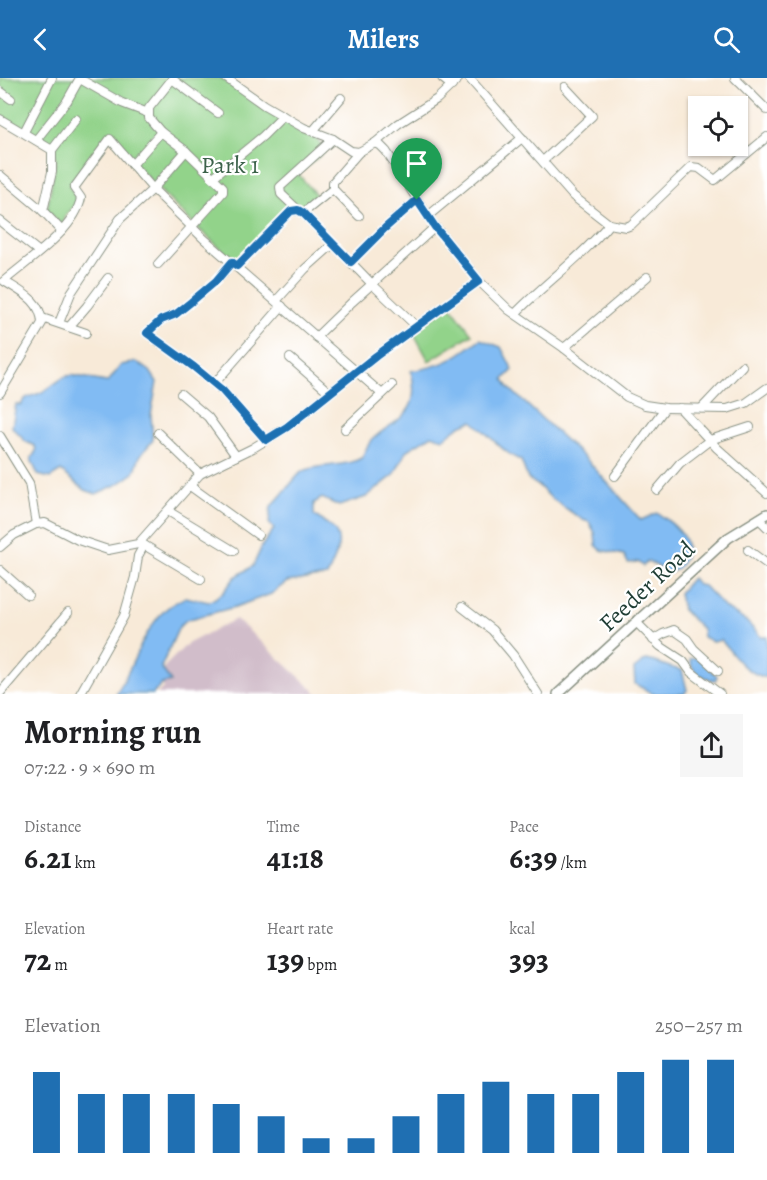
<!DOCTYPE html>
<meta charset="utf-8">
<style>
:root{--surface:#fff;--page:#f6f6f6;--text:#202124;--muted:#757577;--accent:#1f6fb2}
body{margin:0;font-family:Alegreya,serif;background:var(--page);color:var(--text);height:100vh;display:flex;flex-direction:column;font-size:22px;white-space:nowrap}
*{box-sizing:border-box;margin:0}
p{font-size:20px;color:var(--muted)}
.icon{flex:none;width:33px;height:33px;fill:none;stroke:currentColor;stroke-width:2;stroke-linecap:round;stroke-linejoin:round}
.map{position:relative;height:616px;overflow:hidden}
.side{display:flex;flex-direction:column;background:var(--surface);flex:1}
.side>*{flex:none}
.buttons{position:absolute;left:688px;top:18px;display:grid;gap:12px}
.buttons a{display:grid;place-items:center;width:60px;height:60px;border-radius:0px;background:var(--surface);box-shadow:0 2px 4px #0004;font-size:30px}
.pin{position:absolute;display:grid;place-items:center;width:51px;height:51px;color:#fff;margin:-62px -26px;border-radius:50% 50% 50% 0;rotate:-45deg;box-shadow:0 0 6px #0007}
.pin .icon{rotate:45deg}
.round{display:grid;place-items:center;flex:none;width:63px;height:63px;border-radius:0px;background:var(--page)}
.headline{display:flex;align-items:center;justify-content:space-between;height:102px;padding:0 24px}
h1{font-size:33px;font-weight:700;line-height:45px}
.metrics{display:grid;grid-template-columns:repeat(3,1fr);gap:9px;height:102px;padding:6px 24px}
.metrics div{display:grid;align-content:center}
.metrics b{font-size:30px;font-weight:700}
.metrics small{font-size:16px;font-weight:400}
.metrics p{font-size:16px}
.chart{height:168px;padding:12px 24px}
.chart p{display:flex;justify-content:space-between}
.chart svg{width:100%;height:108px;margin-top:6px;stroke:var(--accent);stroke-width:6}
header{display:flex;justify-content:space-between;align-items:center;height:78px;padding:0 24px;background:var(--accent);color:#fff;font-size:27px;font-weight:700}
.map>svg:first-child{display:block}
.industrial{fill:#d1bdca}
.green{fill:#92d38a;stroke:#58885f;stroke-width:1.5}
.water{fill:#81bbf3;stroke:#507c94;stroke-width:1.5}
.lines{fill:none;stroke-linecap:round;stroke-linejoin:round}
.minor-casing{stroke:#8c9486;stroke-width:10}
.tertiary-casing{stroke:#8c9486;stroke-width:12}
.minor{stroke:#fff;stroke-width:8}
.tertiary{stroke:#fff;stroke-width:9}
.route-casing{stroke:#fff;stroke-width:12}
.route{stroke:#1f6fb2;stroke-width:8}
.labels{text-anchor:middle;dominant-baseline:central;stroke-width:4.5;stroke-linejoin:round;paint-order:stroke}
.park-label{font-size:24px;fill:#3c624a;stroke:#fff}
.street-label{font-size:24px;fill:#1f3d34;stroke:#fff}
</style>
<header><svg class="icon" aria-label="back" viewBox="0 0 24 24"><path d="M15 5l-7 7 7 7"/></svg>Milers<svg class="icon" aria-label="search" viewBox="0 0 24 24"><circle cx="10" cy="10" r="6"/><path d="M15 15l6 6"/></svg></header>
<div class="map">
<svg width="767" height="616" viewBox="0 0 767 616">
<rect width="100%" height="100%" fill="#fff"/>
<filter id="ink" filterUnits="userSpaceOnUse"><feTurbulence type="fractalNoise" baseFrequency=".0167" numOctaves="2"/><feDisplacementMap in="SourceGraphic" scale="12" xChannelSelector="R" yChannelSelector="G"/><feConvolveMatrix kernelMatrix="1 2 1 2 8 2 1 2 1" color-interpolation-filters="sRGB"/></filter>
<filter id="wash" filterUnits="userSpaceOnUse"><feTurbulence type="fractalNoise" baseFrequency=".008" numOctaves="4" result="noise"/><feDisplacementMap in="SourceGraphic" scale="24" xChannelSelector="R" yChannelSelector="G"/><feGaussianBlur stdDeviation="1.35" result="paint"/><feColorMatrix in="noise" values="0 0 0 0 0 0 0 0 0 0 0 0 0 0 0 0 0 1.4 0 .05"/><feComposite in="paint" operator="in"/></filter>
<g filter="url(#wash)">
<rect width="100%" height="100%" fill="#f8ead8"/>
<path class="industrial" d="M236,541l82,75h-161l6,-6 1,-21 23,-23z"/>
<g class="green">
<path d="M0,0h221l78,51 15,6 11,16 -27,23 19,22 -15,11 -14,1 -52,54c-46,-39 -87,-81 -126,-127l-41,51 9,13 -3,6 -9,10 -4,12 -15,-17 9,-52 -5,-14 -51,-28z"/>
<path d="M450,227l22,29 -43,27 -16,-29z"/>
</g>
<g class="water">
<path d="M480,261l21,8 12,23 -9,9 5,9 79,73 53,59 16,-7c17,11 38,26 26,48 -4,7 -6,9 -14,12l-21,-12 -5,5 -5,-4 -10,1 -4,-8 -23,-5 -5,-5 -1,-12 -6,-11 -6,-2 -31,-21 -13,-13 -11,-7 -7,-19c-15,-4 -35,-29 -49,-39l-12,5 -17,13 -11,-4 -25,15 -13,25 -28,22 -27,9 -17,-8 -8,5v12c5,4 11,7 16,11 17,12 4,35 -3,50l-40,6 -16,12 -36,13 -49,13 -7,7 -18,40 10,15 -9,2 -9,10h-37c18,-27 25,-61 49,-84 6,-6 14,-9 20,-13l24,5 14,-9 12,-16 18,-11 10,-22 11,-15 -5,-6 2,-17c9,-7 26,-32 32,-35 19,-8 43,-3 60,-14 11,-40 63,-27 48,-86 33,-5 43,-12 69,-32z"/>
<path d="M137,284l13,9 7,11 -6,33 2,25 -13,16 -6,17 -16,11 -22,10 -11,-4 -24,-19 -11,7 -12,-3 -7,-16 5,-8 -1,-5 -9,-4 -14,-15 4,-23 5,1c4,-10 10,-8 19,-12 9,-3 16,-12 25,-16 10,-5 30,5 43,5l13,-17z"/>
<path d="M692,500l6,7 6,1 21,22 21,13 15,16h6v41c-25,-7 -30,-19 -46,-38l-8,2 -10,-5 -1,-8 -20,-20 -3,-16z"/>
<path d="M697,579l20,19 -2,5c-12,-5 -24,-7 -25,-22z"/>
<path d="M646,582c13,2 23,8 36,10l5,20 -3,4h-31l-18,-10 -1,-15z"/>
</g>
</g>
<g filter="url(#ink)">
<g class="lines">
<defs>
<g id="minor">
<path d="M226,0l38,27 40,23 29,11 18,12 8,1 16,-9 5,2 6,6 47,73 46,57 30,29 55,38 63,49 18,8 20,3 62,1 19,-6 21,-15"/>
<path d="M442,0l10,8"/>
<path d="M469,0l104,118 36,28c-28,34 -64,59 -94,90"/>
<path d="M735,0l32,32"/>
<path d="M80,1l42,24 26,10"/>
<path d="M172,1l46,34"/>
<path d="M0,13l11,8"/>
<path d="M0,41l52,31v22l-9,39"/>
<path d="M313,53l28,-33"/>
<path d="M24,54l28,-54"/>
<path d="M36,62l31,-39 13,-23"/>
<path d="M375,65l23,-19 39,-25 22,-21"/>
<path d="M52,72l24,-31"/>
<path d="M359,74l-26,30v7l-30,24 69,71 44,42"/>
<path d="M543,83l49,-45 -27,-29"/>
<path d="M132,87l29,-33"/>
<path d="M0,97l43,36 19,20"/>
<path d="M212,100l51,-42 20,-20"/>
<path d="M333,111l26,27"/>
<path d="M298,132l-17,-16 -1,-7 53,-48"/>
<path d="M428,138l94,-78"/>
<path d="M0,143l38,30"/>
<path d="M609,146l17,3 5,-2 60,-58 8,1 16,12 52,-43"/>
<path d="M232,184l-16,19 -25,21 -15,12 -15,6 -14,13 47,34 28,23 44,50"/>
<path d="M351,184l34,-34 32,-28"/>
<path d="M158,186l65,-72v-5l-37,-36 -25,-19 -12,-14v-10l24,-30"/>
<path d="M237,188l54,-55h8"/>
<path d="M276,223l29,-32 28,-25"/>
<path d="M42,240l44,15"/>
<path d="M59,245l12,-30 49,-74 33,-30 33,-38"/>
<path d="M69,249l18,-21 21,-28"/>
<path d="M316,259l36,-35 83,-75"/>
<path d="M564,270l83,-71"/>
<path d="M290,280l40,35"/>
<path d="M214,306l68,-78"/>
<path d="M0,315l42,-70c-1,-23 -21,-31 -38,-42 24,-21 71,-51 77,-83l-7,-10 36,-49 43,50 50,49 179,156"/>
<path d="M181,316l27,23 28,39"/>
<path d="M680,330l37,40 50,45"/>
<path d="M702,330l40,-42"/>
<path d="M345,351l47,-44"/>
<path d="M158,355l42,41"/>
<path d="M0,358l29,47 7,41"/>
<path d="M615,398l50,-68"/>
<path d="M190,408l68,49"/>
<path d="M657,412l23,-27 30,-23 40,-13"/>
<path d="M168,433l66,40"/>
<path d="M759,441l8,8"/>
<path d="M140,466l4,1 57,34"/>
<path d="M0,469l14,-12 22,-11 9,-1 33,17 30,10 30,-6 62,-70 53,-26 34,-21 89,-71 103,-75"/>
<path d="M748,472l19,14"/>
<path d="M0,492l28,25"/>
<path d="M462,529l30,23 21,25 25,39"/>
<path d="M636,544l24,24 23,15 8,11 29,22"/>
<path d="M653,562l10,-6 11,-4 13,9 7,10 24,22"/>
<path d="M0,615l68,-80"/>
<path d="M80,616l44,-78 11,-39 3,-21 6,-11"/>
</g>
<path id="tertiary" d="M558,616l170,-156 39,-24"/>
</defs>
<use href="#minor" class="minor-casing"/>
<use href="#tertiary" class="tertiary-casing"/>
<use href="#minor" class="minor"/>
<use href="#tertiary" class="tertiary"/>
</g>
</g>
<g class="lines" filter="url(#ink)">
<defs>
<path id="route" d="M417,122l18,27 44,54 -103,75 -89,71 -21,13 -44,-50 -28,-23 -47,-34 14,-13 15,-6 15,-12 25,-21 16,-19 5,4 54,-55 7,-1 5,3 48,49 34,-34z"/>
</defs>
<use href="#route" class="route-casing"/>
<use href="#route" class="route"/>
</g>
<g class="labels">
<g class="park-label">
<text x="230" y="87">Park 1</text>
</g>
<g class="street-label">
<text transform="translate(647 508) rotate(-43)">Feeder Road</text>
</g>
</g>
</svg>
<div class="buttons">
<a><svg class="icon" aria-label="locate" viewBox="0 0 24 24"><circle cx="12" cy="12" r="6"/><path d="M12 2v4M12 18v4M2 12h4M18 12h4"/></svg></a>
</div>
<div class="pin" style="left:417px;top:122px;background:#1e9e55"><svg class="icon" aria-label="arrive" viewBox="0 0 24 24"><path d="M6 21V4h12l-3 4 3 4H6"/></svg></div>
</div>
<section class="side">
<div class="headline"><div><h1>Morning run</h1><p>07:22 · 9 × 690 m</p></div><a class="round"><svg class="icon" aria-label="share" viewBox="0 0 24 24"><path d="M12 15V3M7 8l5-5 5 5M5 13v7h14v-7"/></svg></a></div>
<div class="metrics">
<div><p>Distance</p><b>6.21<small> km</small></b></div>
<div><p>Time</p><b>41:18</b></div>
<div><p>Pace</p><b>6:39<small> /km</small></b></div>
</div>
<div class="metrics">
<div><p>Elevation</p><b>72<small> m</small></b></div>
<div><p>Heart rate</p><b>139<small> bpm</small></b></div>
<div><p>kcal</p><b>393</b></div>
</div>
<div class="chart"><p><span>Elevation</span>250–257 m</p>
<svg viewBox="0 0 160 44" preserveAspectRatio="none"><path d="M5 44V11M15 44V20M25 44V20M35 44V20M45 44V24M55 44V29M65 44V38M75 44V38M85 44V29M95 44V20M105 44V15M115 44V20M125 44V20M135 44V11M145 44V6M155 44V6"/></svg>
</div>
</section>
